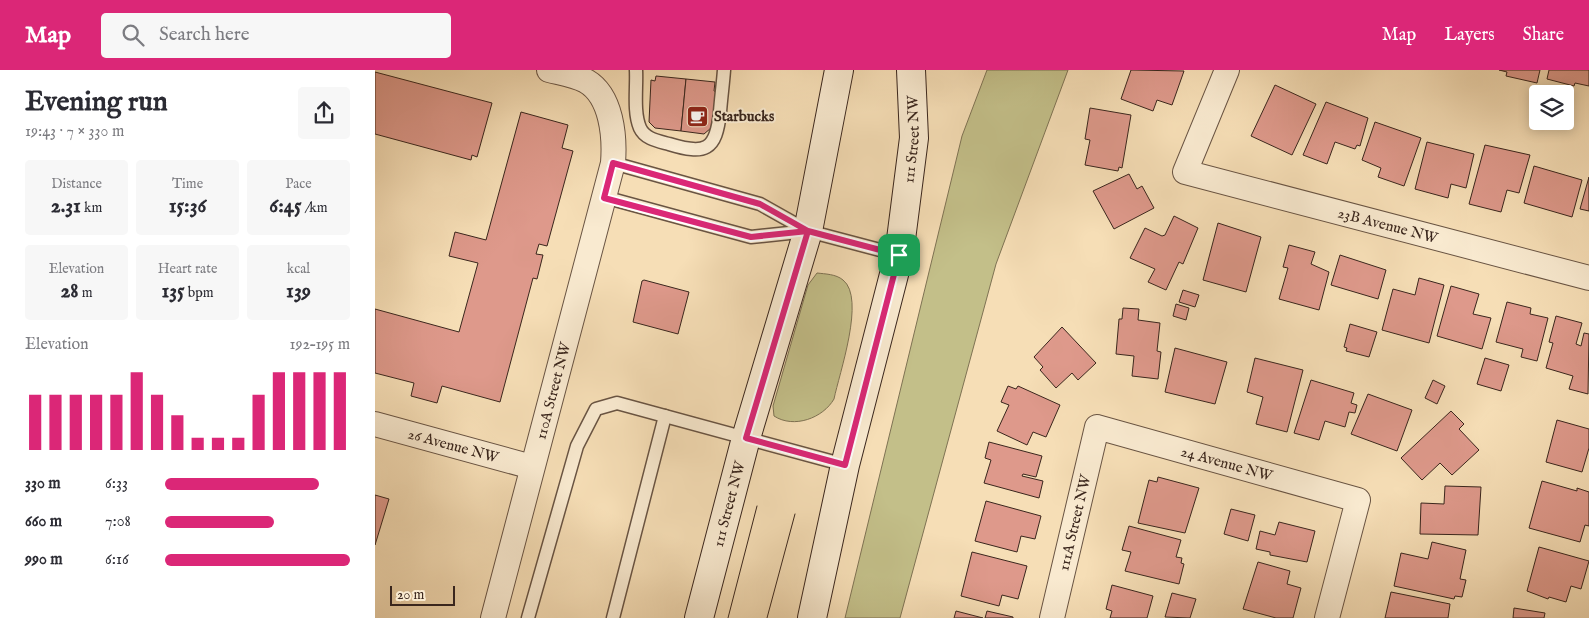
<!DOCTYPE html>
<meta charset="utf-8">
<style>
:root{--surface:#fff;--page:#f7f7f7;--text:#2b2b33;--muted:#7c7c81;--accent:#db2777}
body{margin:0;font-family:"IM FELL English",serif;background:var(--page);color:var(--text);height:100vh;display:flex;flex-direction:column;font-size:19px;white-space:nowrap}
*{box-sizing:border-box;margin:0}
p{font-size:16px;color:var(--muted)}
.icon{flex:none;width:28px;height:28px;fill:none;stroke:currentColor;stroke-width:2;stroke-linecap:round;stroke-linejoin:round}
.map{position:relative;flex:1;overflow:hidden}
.side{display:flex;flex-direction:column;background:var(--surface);width:375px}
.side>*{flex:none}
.tools{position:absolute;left:1154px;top:15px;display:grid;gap:10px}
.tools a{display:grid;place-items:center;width:45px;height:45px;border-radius:5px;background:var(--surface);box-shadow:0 2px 12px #0003;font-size:25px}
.scale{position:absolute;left:15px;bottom:12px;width:65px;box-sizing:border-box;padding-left:5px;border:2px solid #3a261d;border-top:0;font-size:14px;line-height:18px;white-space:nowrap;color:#3a261d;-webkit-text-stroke:4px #f9ead0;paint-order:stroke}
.pin{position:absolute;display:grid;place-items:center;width:42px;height:42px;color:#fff;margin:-21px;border-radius:10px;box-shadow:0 2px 8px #0006}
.round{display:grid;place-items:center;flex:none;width:52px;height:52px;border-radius:5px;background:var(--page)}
.head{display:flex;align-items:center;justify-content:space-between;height:85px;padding:0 25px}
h1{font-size:28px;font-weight:700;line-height:38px}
.stats{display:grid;grid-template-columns:repeat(3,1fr);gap:8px;height:85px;padding:5px 25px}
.stats div{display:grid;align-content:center;border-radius:5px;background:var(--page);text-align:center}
.stats b{font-size:21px;font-weight:700}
.stats small{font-size:14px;font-weight:400}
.stats p{font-size:14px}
.chart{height:140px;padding:10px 25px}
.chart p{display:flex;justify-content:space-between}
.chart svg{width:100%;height:90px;margin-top:5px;stroke:var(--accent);stroke-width:6}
ul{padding:0 25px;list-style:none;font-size:16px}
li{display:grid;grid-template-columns:80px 60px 1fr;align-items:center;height:38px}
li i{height:12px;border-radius:6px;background:var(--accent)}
header{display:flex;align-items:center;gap:30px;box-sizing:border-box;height:70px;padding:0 25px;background:var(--accent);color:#fff}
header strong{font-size:24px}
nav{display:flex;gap:28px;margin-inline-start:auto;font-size:18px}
.search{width:350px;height:45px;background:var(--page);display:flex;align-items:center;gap:12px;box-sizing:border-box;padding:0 18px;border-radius:5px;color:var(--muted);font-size:19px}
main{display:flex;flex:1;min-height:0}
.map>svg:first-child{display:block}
.green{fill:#c3bf89;stroke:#7e7253}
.building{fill:#de998b;stroke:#3a261d}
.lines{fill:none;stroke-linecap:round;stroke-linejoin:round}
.service-casing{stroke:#695443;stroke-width:15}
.minor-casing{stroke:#695443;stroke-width:26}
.secondary-casing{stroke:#3a261d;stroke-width:30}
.service{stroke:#f9ead0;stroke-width:12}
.minor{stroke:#f9ead0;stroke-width:24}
.secondary{stroke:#f9ead0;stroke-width:28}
.tram{stroke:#3a261d;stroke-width:1}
.route-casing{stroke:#fff;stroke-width:10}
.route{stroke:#db2777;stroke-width:6}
.labels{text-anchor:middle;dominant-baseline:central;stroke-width:4;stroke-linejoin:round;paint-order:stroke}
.poi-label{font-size:15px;font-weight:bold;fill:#3a261d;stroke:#f9ead0;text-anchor:start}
.street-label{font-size:15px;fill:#3a261d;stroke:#f9ead0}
</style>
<header>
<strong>Map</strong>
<div class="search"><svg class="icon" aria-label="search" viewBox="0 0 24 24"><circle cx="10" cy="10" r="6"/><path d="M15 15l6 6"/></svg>Search here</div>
<nav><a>Map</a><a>Layers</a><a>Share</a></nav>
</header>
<main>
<section class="side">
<div class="head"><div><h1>Evening run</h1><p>19:43 · 7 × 330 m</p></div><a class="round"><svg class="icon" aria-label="share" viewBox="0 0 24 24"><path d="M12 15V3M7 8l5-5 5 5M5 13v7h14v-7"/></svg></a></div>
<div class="stats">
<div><p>Distance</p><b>2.31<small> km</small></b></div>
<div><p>Time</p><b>15:36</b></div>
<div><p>Pace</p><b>6:45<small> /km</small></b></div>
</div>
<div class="stats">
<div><p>Elevation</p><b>28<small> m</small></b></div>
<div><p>Heart rate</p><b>135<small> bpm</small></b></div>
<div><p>kcal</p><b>139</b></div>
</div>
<div class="chart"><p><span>Elevation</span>192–195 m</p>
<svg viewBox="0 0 160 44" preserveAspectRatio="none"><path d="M5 44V17M15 44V17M25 44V17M35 44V17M45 44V17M55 44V6M65 44V17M75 44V27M85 44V38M95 44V38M105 44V38M115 44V17M125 44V6M135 44V6M145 44V6M155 44V6"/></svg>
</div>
<ul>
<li><b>330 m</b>6:33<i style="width:83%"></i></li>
<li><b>660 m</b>7:08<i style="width:59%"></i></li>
<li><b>990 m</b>6:16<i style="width:100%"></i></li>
</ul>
</section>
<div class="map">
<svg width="1214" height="548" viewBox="0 0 1214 548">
<rect width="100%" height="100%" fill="#f6deb6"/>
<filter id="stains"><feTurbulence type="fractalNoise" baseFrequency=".004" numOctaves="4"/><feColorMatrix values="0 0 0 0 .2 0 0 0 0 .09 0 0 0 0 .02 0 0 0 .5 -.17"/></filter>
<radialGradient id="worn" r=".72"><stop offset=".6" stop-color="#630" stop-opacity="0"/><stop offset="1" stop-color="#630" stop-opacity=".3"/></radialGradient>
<g class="green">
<path d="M612,0h81l-72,194 -96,354h-55l117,-482z"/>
<path d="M442,203c8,1 19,1 26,7 23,18 -4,94 -9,119 -11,19 -40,30 -60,17l-1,-10 35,-121z"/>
</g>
<g class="building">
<path d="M756,0l53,1 -12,34 -15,-5 -4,11 -32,-12z"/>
<path d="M1124,0h41l-3,13 -31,-7 1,-4z"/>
<path d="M1174,0h40v16l-14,-3 -1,3 -27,-7z"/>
<path d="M0,2l117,31 -15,54 -5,-2 -1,5 -96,-26z"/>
<path d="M281,6l30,3 -5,52 -26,-3 -6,-6 2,-42 4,1z"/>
<path d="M311,9l29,3 -1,9 3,1 -6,36 -7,6 -23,-3z"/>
<path d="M900,15l41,19 -24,51 -41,-19z"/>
<path d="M951,32l42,16 -8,28 -3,-1 -2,4 -20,-7 -8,22 -24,-9z"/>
<path d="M715,38l41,7 -9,53 -3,-1 -1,4 -33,-6 5,-25 -5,-1z"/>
<path d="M146,42l47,13 -6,23 11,3 -26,95 -8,-2 -3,10 7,1 -6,24 -4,-1 -33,124 -58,-16 -5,17 -26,-7 3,-13 -39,-10v-64l84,23 19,-69 -29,-7 6,-24 31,8z"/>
<path d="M1000,52l46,16 -17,48 -26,-9 3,-9 -19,-8z"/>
<path d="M1052,72l47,12 -8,34 -15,-4 -3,14 -33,-9z"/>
<path d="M1110,75l45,10 -11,38 -12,-3 -6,22 -32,-8z"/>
<path d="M1159,96l48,14 -10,37 -48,-14z"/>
<path d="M754,104l8,15 5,-3 12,22 -40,21 -21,-38z"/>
<path d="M1214,107v34l-9,-2z"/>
<path d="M799,146l24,12 -15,36 -4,-2 -13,28 -18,-8 7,-13 -25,-11 15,-30 17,8 3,-1z"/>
<path d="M843,153l43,14 -15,55 -43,-12z"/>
<path d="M914,175l26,7 -4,12 18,8 -10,38 -40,-11 9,-31 -5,-1z"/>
<path d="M965,185l46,15 -8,29 -47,-14z"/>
<path d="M1044,208l25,7 -15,58 -47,-13 11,-41 22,6z"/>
<path d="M269,210l45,12 -11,42 -45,-12 9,-41z"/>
<path d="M1076,216l28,8 -6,20 18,4 -9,31 -45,-13z"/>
<path d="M808,220l16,5 -4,12 -16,-5z"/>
<path d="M1132,232l24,6 -1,6 18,4 -11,43 -16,-4 2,-8 -27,-7z"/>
<path d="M801,234l13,4 -3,12 -13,-4z"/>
<path d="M748,238l16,1 -1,11 22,3 -3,28 4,1 -3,27 -26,-3 2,-20 -18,-2 3,-35h3z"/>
<path d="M1181,246l26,7 -6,21 5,2 3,-13 5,1 -1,60 -19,-5 4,-13 -27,-8 7,-25 -4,-1z"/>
<path d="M975,254l27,8 -8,25 -23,-6 1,-3 -3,-1z"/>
<path d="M687,257l34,36 -18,17 -6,-7 -16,15 -16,-18 3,-3 -9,-10z"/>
<path d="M800,278l52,14 -12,42 -50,-12z"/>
<path d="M880,288l48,12 -16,62 -31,-8 7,-27 -16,-5z"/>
<path d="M1110,288l24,7 -8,26 -24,-7z"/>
<path d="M936,310l43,13 -3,10 6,2 -2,8 -6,-1 -4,15 -20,-6 -6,19 -25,-7z"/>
<path d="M1058,310l12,6 -8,18 -12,-6z"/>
<path d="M633,316l8,3 2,-3 42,19 -14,32 -13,-5 -6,13 -30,-14 12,-26 -8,-3z"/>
<path d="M993,324l44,16 -15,41 -46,-17z"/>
<path d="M1076,341l13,13 -5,5 20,21 -27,25 -12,-12 -18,17 -21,-22z"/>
<path d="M1182,350l32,9v19l-7,24 -36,-10z"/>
<path d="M614,372l53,14 -6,21 -13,-3 -1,2 21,5 -4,17 -55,-15 7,-23 -6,-2z"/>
<path d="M783,407l41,11 -14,45 -47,-10 11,-43 8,2z"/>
<path d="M1167,411l35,10v-3l12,4v34l-4,-1 -5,17 -51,-14z"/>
<path d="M1070,416l36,1 -3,48 -58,-1 1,-31 23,1z"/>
<path d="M0,425l14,4 -14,46z"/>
<path d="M611,431l55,15 -6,23 -14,-3 -4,16 -42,-11z"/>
<path d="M856,439l24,6 -7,26 -24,-7z"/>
<path d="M904,452l36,9 -8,31 -37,-7v-3l-14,-3 4,-18 15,4z"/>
<path d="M754,456l52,14 -5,17 6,1 -1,5 3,1 -5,20 -54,-13 6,-19 -9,-2z"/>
<path d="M1057,472l34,8 -6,29 6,1 -4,17 -7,-1 -1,3 -60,-13 7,-33 27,6z"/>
<path d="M1164,477l50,14 -8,28 -10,-3 -5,16 -17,-5 -1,2 -21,-8z"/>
<path d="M597,482l55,14 -9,33 -16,-4 -3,11 -38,-10z"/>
<path d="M883,492l32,9 -3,13 14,4 -8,30h-17l-33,-9z"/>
<path d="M737,515l41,11 -6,22h-37l2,-7 -6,-2z"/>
<path d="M1016,522l59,12 -2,14h-63z"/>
<path d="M797,523l24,6 -6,19 -25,-1z"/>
<path d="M1139,538l31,5 -1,5h-31z"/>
<path d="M581,541l27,7h-29z"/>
<path d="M612,541l26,6v1h-28z"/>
</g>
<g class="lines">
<defs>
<g id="service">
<path d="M261,0c1,17 -3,42 4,58 5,11 18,13 29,16 36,11 47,7 51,-32 1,-14 3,-28 4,-42"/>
<path d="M238,93l147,41 48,27 91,24"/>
<path d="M229,127l147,40 57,-6"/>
<path d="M153,548l49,-172 19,-37 21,-6 228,62"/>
<path d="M238,548l52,-202"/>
</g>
<g id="minor">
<path id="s1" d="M852,0l-42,102 404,106"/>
<path id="s2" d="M0,354l157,43"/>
<path id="s3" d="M118,548l120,-455c2,-26 -1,-67 -27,-82 -11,-6 -25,-8 -37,-11"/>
<path id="s4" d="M677,548l45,-191 261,73 -31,118"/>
</g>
<g id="secondary">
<path id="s5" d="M324,548l47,-180 62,-207 31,-161"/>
<path id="s6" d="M437,548l33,-153 54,-210 15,-117 -3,-68"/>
</g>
</defs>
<use href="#service" class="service-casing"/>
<use href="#minor" class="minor-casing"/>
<use href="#secondary" class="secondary-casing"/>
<use href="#service" class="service"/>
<use href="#minor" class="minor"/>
<use href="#secondary" class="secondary"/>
<g class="tram">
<path d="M353,548l29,-112"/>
<path d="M392,548l28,-104"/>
</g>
</g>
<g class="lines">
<defs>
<path id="route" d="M524,185l-91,-24 -57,6 -147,-39 9,-35 147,41 48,27 -62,207 99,27 54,-210"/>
</defs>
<use href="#route" class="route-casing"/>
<use href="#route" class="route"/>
</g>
<defs>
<symbol id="cafe-square" viewBox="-11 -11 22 22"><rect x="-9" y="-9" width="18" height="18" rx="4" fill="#8f2418" stroke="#f9ead0"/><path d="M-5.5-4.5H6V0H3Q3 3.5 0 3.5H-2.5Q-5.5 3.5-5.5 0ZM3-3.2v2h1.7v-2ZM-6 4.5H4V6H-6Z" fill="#fff"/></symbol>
</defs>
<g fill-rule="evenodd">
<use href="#cafe-square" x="310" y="34" width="25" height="25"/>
</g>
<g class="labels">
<g class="poi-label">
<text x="339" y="46">Starbucks</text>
</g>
<g class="street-label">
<text stroke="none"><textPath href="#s6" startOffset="490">111 Street NW</textPath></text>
<text stroke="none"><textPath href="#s1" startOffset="320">23B Avenue NW</textPath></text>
<text stroke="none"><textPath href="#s3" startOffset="235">110A Street NW</textPath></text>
<text stroke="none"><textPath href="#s2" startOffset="81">26 Avenue NW</textPath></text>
<text stroke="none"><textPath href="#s4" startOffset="331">24 Avenue NW</textPath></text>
<text stroke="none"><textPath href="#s5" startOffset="118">111 Street NW</textPath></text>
<text stroke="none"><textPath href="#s4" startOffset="98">111A Street NW</textPath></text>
</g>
</g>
<rect width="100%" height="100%" filter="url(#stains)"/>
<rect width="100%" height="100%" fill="url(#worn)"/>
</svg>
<div class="tools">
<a><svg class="icon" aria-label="layers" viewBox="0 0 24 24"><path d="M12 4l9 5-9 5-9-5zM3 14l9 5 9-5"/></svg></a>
</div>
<div class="scale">20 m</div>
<div class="pin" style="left:524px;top:185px;background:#1e9e55"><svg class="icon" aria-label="arrive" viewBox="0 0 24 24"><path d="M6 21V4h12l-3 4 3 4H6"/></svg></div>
</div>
</main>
